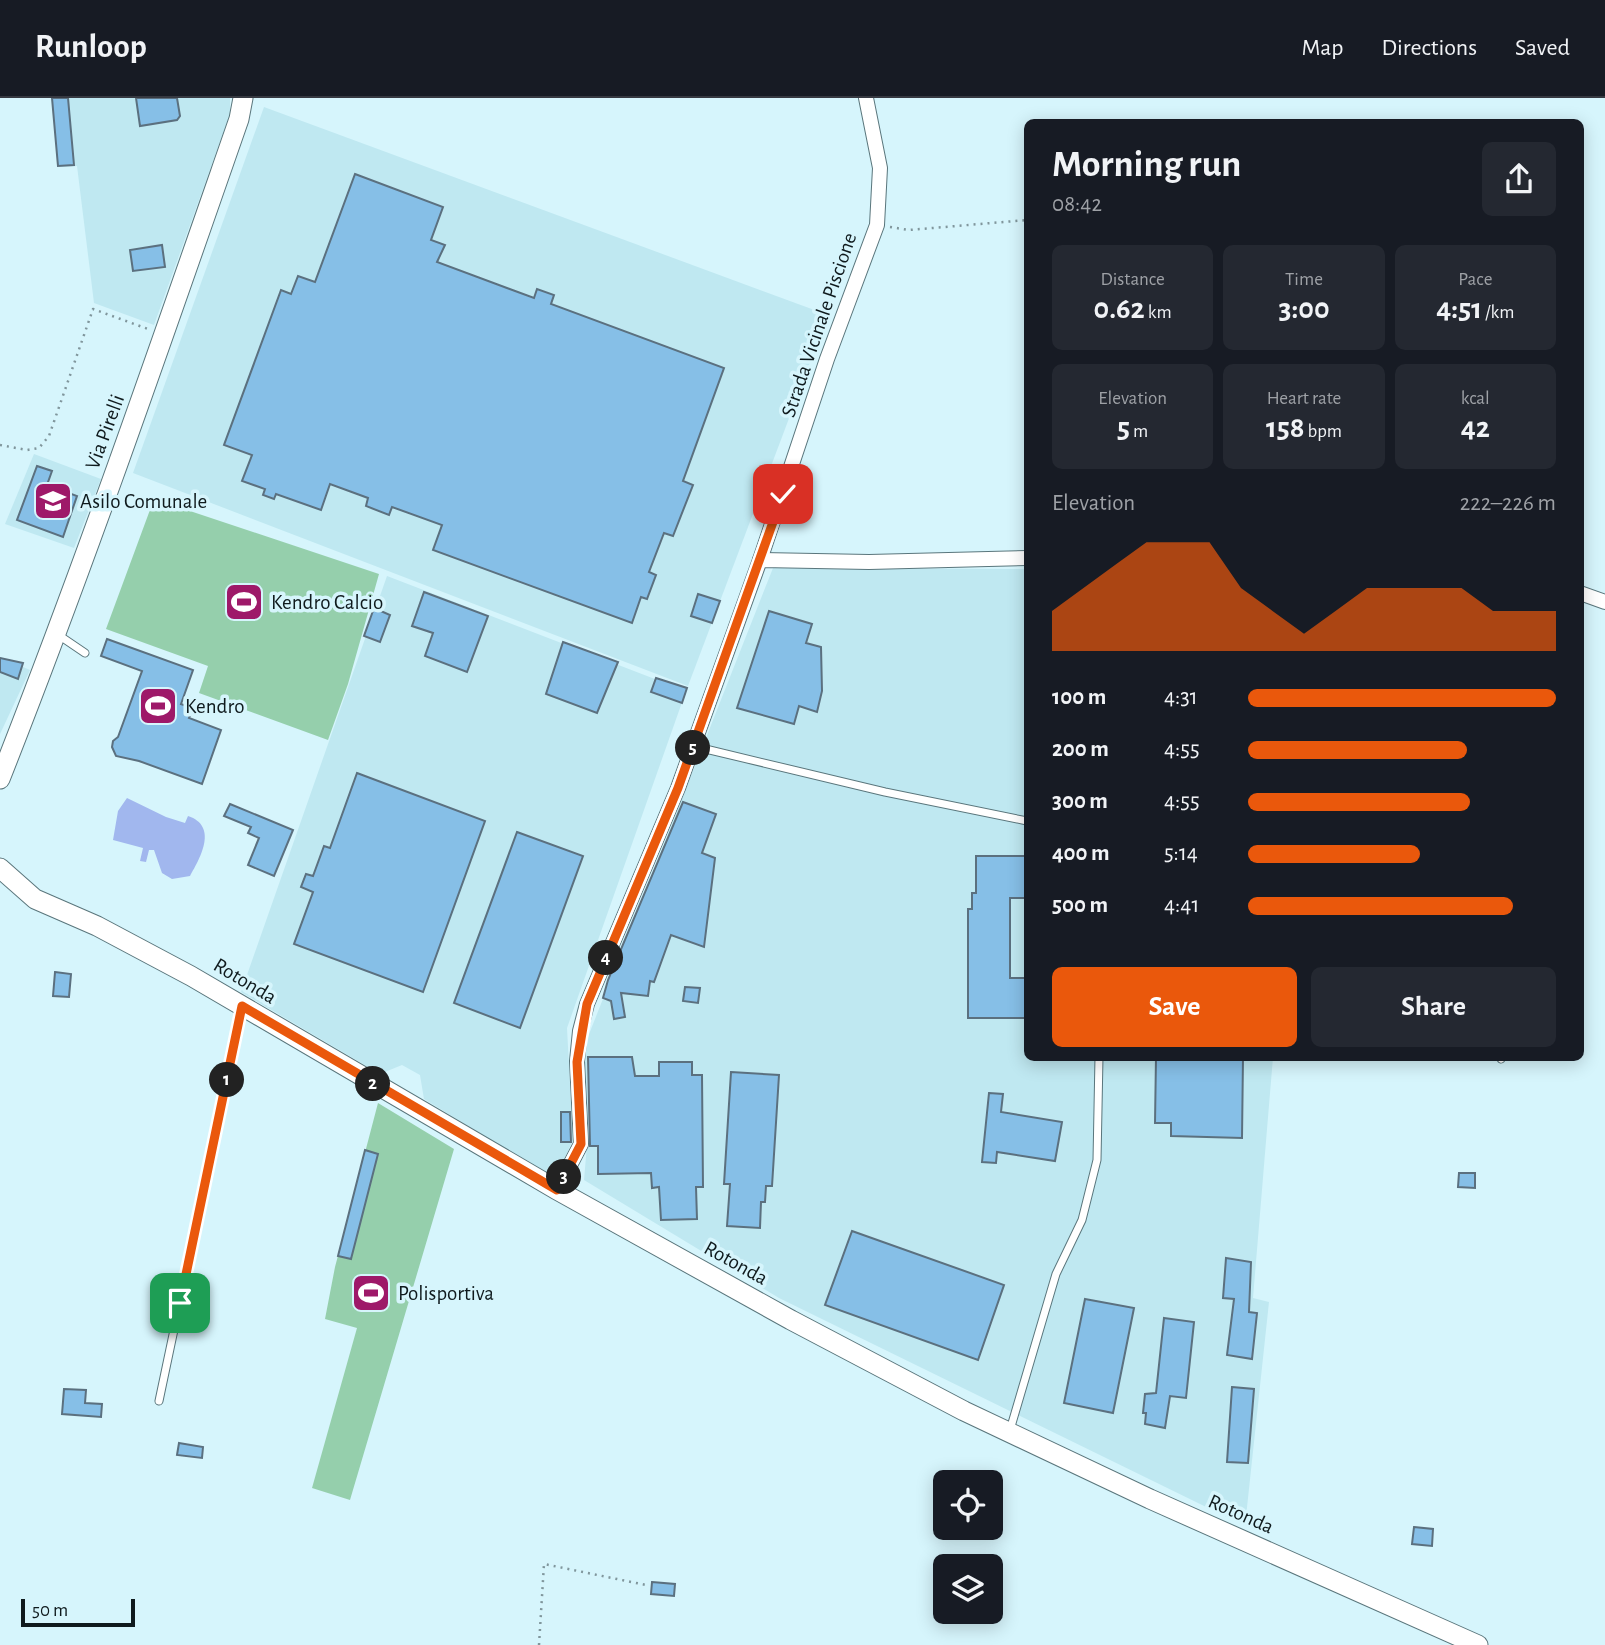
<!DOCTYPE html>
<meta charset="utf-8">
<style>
:root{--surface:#171b24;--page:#242831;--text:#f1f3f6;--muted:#9ea1a6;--line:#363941;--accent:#ea580c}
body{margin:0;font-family:"Alegreya Sans",sans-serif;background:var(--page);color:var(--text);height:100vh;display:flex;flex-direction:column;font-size:26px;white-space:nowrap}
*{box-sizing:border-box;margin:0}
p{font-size:23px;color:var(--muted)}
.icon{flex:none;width:38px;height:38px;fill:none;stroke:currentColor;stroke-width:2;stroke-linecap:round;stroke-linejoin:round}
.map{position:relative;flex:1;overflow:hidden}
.details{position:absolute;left:1024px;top:21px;width:560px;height:942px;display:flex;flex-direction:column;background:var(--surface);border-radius:10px;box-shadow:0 4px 18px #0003}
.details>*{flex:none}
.tools{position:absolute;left:933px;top:1372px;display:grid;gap:14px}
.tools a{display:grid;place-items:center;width:70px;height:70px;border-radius:10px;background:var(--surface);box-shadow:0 4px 18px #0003;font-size:35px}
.scale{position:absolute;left:21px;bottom:18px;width:114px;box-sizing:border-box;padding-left:7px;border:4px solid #0f1a1d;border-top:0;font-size:19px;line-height:24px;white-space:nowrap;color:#0f1a1d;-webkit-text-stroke:5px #d6f5fc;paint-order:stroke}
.pin{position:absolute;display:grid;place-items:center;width:60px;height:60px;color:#fff;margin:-30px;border-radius:14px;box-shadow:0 4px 10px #0006}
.km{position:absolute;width:35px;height:35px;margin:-18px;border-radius:50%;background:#222;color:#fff;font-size:19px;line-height:35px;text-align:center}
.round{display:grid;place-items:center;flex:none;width:74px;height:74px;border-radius:10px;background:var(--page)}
.summary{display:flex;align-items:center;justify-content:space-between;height:119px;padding:0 28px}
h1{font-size:38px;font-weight:600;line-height:52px}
.figures{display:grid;grid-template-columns:repeat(3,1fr);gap:10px;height:119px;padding:7px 28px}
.figures div{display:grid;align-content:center;border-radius:10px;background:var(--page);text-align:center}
.figures b{font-size:30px;font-weight:600}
.figures small{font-size:19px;font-weight:400}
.figures p{font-size:19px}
.chart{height:196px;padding:14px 28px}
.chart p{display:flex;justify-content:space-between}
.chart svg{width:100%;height:126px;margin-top:7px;fill:var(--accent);opacity:.7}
.primary-button{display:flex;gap:14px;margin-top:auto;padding:14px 28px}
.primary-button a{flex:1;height:80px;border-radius:10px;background:var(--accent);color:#fff;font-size:28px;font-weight:600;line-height:80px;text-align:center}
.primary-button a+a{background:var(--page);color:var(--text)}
ul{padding:0 28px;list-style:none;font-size:23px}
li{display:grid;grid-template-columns:112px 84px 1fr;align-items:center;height:52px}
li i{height:18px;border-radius:9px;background:var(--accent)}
header{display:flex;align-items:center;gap:42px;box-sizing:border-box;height:98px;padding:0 35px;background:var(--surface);border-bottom:2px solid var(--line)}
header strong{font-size:33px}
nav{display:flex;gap:38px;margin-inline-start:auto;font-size:24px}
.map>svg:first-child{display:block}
.built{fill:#bfe8f1}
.green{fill:#95cfac}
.water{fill:#a1b7ee}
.building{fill:#86bfe7;stroke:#5b707f;stroke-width:2}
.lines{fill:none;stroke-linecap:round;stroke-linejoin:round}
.lane-casing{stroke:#5a767c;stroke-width:9}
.street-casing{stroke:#5a767c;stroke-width:16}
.secondary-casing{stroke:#5a767c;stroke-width:21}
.path{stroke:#80969c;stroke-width:2.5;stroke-dasharray:2 5;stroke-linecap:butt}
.lane{stroke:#fff;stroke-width:7}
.street{stroke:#fff;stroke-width:14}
.secondary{stroke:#fff;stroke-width:19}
.route-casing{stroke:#fff;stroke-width:14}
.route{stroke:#ea580c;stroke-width:9}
.labels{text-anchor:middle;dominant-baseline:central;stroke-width:7;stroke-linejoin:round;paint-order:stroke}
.street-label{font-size:21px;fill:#0f1a1d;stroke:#d6f5fc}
.poi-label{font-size:21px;fill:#0f1a1d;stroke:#d6f5fc;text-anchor:start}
</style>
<header>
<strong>Runloop</strong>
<nav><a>Map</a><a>Directions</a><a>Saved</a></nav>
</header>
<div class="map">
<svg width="1605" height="1547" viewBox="0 0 1605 1547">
<rect width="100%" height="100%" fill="#d6f5fc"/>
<g class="built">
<path d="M52,0h178v16l-76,211 -60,-22 -17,-137 -18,1z"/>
<path d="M264,9l564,208 -140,371 -555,-213z"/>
<path d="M34,356l67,25 -27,69 -69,-24z"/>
<path d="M773,470l254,1v488h246l-20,241 16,4 -24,224 -466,-228 -195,-118 3,-35 -5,-93z"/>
<path d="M387,478l299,115 -119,337 6,112 -18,39 -131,-80 -4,-24 -18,-10 -22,9 -139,-82z"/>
<path d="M0,559l30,13 -30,64z"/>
</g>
<g class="green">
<path d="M154,401l225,75 -31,110 -20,56 -129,-47 9,-27 -102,-37z"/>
<path d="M378,1005l76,46 -104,351 -38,-12 45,-160 -32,-9 10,-52z"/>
</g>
<path class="water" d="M127,700l39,19 19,6 3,-7c30,10 13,41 2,60l-18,3 -10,-6 -8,-23h-5l-3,12 -6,-1 3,-13 -30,-8 5,-29z"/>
<g class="building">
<path d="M52,0h16l6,67 -16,1z"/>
<path d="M136,0h41l3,18 -3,4 -37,6z"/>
<path d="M355,76l88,33 -12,33 14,5 -8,17 97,36 3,-9 17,6 -3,9 173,64 -41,113 10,4 -20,51 -9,-3 -15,39 7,3 -9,24 -6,-2 -9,26 -199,-73 9,-25 -50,-18 -3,8 -23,-9 2,-8 -38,-14 -9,26 -45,-16 -2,5 -11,-4 2,-6 -23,-8 10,-26 -28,-10 57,-155 10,4 7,-18 17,6z"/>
<path d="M162,147l3,22 -32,4 -3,-21z"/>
<path d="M37,368l15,5 -5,14 30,11 -14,41 -46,-17z"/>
<path d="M424,494l64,24 -21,56 -42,-16 8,-23 -21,-7z"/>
<path d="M698,496l22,7 -8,22 -21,-7z"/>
<path d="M374,510l16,7 -10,27 -16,-6z"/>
<path d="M769,513l43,13 -6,19 15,4 1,44 -5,21 -18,-6 -5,18 -57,-16z"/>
<path d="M107,541l86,31 -12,34 12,4 -4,10 32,12 -19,54 -63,-23 -23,-5 -4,-9 1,-6 5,-4 24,-66 -41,-15z"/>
<path d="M563,544l55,20 -21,51 -51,-19z"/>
<path d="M0,560l23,5 -5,16 -18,-7z"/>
<path d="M656,580l31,10 -5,15 -31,-11z"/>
<path d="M357,675l128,48 -62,171 -129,-48 19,-52 -12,-5 5,-13 7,2 11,-30 6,2z"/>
<path d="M683,704l33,12 -14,39 13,5 -11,89 -33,-12 -17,47 -4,-1 -2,15 -27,-3 4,24 -11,2 -3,-18 -8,-3 5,-18z"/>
<path d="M230,706l63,26 -19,46 -26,-11 11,-27 -11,-5 3,-6 -27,-11z"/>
<path d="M517,734l66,24 -63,172 -66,-25z"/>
<path d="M976,758h51v42h-17v80h17v40h-59v-109h4v-16h4z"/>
<path d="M55,874l16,2 -2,23 -16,-1z"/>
<path d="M685,889l15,1 -2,15 -15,-2z"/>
<path d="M588,959h44l3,19h24v-14h33v13h10l1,112h-7l1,32 -36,1 -2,-33 -7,1 -1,-15 -53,1v-28h-8z"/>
<path d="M1156,959h87l-1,81 -71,-2v-13h-16z"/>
<path d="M731,974l48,3 -7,111h-6l-1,16h-4l-1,26 -33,-2 3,-42h-6z"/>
<path d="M989,995l14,1 -2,18 61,10 -7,39 -58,-9 -1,11 -14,-1z"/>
<path d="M561,1014h9l1,30h-10z"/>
<path d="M365,1052l13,4 -27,105 -13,-3z"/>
<path d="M1459,1075h16v15l-17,-1z"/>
<path d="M852,1133l152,54 -26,75 -153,-55z"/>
<path d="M1226,1160l25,4 -2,50 8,1 -5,46 -25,-4 7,-56 -11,-1z"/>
<path d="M1085,1201l49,9 -21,105 -49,-10z"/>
<path d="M1164,1220l30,4 -8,76 -16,-2 -5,32 -20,-4 1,-11h-3l2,-19 11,-1z"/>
<path d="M1232,1289l22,2 -6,74 -21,-1z"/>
<path d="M64,1291l22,1 -1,13 17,1 -1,13 -39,-3z"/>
<path d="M179,1345l24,4 -1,11 -25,-3z"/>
<path d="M1414,1429l19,2 -1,17 -20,-2z"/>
<path d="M652,1484l23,2 -1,12 -23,-2z"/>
</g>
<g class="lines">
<defs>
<g id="lane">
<path d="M57,536l28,19"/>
<path d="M693,648l192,46 142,29"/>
<path d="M1500,959l1,2"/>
<path d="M159,1303l83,-394"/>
<path d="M1010,1332l46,-156 26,-54 15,-60 2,-103"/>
</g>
<g id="street">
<path d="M760,462l67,-201 50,-134 3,-57 -14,-70"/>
<path d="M1580,495l25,9"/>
<path d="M557,1092l24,-46 -4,-83 3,-30 7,-27 91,-216 82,-228 109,2 158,-4"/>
</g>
<g id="secondary">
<path d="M0,681c86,-218 162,-439 239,-660l4,-21"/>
<path d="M0,770l35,31 62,27 94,50 366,214 234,130 173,91 186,88 328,146"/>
</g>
</defs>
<use href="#lane" class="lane-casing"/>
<use href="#street" class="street-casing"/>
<use href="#secondary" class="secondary-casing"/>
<g class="path">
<path d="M890,129l19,3 118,-10"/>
<path d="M0,347l27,5 12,-2 10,-12 44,-127 55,20"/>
<path d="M539,1547l5,-81 102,21"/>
</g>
<use href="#lane" class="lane"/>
<use href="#street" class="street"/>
<use href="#secondary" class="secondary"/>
</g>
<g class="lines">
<defs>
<path id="route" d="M180,1205l62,-297 315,184 24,-46 -4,-82 10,-58 91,-216 105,-294"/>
</defs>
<use href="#route" class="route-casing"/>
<use href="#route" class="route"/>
</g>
<defs>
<symbol id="school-square" viewBox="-11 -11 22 22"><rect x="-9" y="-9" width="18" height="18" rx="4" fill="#9e1969" stroke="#d6f5fc"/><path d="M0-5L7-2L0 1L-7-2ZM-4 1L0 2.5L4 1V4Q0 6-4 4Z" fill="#fff"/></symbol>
<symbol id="stadium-square" viewBox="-11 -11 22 22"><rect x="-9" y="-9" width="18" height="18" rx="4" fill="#9e1969" stroke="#d6f5fc"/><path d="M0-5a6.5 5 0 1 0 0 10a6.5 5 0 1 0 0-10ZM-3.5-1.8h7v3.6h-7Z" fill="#fff"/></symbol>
</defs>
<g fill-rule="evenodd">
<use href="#school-square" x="31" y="381" width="44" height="44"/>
<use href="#stadium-square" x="222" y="482" width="44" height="44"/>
<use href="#stadium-square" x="136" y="586" width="44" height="44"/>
<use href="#stadium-square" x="349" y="1173" width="44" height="44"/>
</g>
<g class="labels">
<g class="street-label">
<text transform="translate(819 227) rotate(-71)">Strada Vicinale Piscione</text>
<text transform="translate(105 334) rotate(-70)">Via Pirelli</text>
<text transform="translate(245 883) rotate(31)">Rotonda</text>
<text transform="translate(736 1165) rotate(29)">Rotonda</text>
<text transform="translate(1241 1416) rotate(24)">Rotonda</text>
</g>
<g class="poi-label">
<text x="80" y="403">Asilo Comunale</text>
<text x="271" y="504">Kendro Calcio</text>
<text x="185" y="608">Kendro</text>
<text x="398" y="1195">Polisportiva</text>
</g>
</g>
</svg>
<div class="tools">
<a><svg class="icon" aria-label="locate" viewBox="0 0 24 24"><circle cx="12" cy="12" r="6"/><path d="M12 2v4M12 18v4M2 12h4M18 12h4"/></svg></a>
<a><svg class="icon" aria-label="layers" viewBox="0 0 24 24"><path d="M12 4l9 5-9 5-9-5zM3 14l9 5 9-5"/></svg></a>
</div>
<div class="scale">50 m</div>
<div class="pin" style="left:180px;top:1205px;background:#1e9e55"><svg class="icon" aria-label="arrive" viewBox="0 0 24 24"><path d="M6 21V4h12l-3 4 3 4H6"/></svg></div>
<div class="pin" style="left:783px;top:396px;background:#d93025"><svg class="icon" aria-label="check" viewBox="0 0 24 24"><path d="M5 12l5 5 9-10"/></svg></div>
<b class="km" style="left:227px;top:982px">1</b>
<b class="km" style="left:373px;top:986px">2</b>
<b class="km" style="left:564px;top:1079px">3</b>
<b class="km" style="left:606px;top:860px">4</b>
<b class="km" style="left:693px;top:650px">5</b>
<section class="details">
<div class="summary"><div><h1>Morning run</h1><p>08:42</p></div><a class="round"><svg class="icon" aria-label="share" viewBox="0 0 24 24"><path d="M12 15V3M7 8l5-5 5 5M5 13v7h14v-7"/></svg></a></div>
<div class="figures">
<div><p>Distance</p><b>0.62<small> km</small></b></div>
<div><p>Time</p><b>3:00</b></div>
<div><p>Pace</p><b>4:51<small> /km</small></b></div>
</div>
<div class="figures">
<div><p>Elevation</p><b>5<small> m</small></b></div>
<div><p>Heart rate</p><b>158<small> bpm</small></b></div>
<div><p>kcal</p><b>42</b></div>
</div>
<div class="chart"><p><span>Elevation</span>222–226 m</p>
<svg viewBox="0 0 160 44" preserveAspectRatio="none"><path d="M0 44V30L10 22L20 14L30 6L40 6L50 6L60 22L70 30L80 38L90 30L100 22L110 22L120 22L130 22L140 30L150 30L160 30V44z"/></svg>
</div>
<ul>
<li><b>100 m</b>4:31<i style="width:100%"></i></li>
<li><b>200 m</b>4:55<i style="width:71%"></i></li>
<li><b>300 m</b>4:55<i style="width:72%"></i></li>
<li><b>400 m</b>5:14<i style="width:56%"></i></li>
<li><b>500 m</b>4:41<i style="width:86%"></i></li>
</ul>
<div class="primary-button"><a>Save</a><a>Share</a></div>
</section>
</div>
